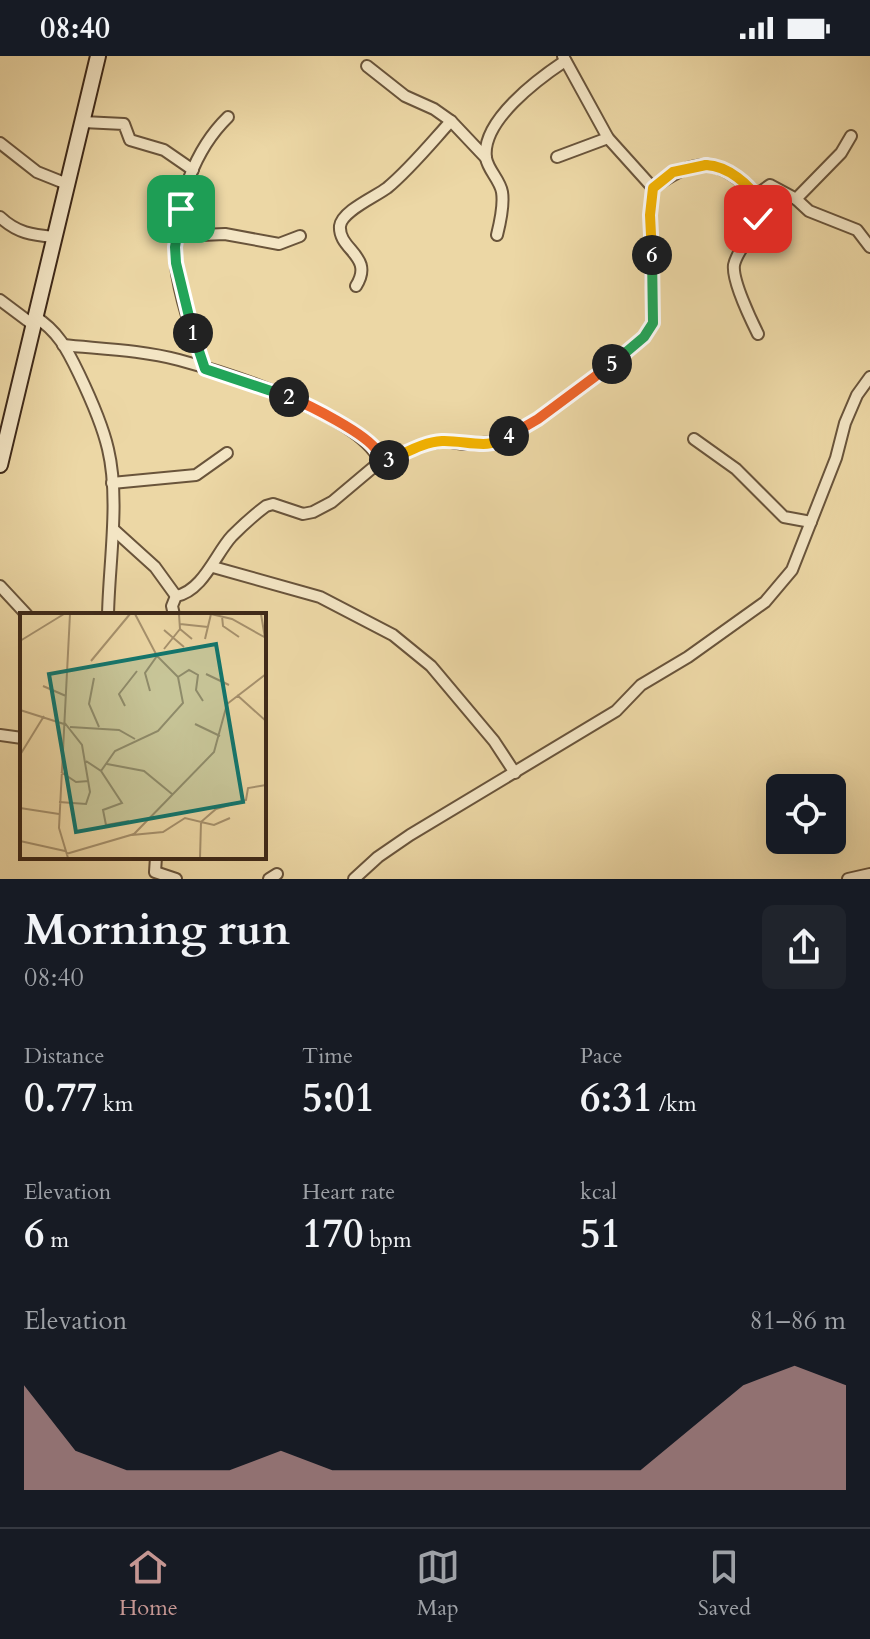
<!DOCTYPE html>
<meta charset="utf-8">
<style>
:root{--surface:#171b24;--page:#20242c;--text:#f1f3f6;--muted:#9ea1a6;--line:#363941;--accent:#c59692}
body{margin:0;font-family:Cardo,serif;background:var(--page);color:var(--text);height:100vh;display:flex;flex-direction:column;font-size:30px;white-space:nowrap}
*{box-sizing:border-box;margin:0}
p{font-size:26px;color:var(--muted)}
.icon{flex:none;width:44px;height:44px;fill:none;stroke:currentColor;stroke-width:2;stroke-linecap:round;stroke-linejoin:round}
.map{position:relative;height:823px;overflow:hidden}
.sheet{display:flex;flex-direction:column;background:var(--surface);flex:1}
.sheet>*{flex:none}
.buttons{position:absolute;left:766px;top:718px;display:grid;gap:16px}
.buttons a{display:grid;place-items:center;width:80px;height:80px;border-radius:12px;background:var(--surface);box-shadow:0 8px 32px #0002;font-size:40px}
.pin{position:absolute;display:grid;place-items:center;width:68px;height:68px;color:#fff;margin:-34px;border-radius:16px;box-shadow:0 4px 12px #0006}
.km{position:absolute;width:40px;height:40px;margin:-20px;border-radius:50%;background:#222;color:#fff;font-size:22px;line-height:40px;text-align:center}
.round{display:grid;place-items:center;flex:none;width:84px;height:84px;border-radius:12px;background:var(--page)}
.summary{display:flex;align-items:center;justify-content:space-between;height:136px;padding:0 24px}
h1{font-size:44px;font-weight:700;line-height:60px}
.stats{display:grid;grid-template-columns:repeat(3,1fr);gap:12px;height:136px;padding:8px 24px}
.stats div{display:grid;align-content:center}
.stats b{font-size:40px;font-weight:700}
.stats small{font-size:22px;font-weight:400}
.stats p{font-size:22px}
.chart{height:224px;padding:16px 24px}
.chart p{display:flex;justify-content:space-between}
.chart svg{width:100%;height:144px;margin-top:8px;fill:var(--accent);opacity:.7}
.status{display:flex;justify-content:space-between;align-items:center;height:56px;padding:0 40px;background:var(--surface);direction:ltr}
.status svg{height:22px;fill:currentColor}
.tab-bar{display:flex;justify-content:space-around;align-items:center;height:112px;border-top:2px solid var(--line);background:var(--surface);font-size:22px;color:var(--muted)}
.tab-bar a{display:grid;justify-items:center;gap:4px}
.tab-bar .active{color:var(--accent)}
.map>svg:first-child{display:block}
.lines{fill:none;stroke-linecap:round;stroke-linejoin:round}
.street-casing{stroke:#69543b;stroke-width:14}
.secondary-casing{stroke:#3d2818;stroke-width:18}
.street{stroke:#f3e5c4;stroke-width:10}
.secondary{stroke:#f3e5c4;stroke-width:14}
.split-1-casing{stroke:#fff;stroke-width:16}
.split-2-casing{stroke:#fff;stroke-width:16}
.split-3-casing{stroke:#fff;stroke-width:16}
.split-4-casing{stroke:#fff;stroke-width:16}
.split-5-casing{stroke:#fff;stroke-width:16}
.split-6-casing{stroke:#fff;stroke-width:16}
.split-7-casing{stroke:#fff;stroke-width:16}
.split-8-casing{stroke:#fff;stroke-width:16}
.split-1{stroke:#22a559;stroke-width:10}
.split-2{stroke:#22a559;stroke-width:10}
.split-3{stroke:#f0652b;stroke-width:10}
.split-4{stroke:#f5b400;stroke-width:10}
.split-5{stroke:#f0652b;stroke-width:10}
.split-6{stroke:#22a559;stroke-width:10}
.split-7{stroke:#f5b400;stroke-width:10}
.split-8{stroke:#f5b400;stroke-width:10}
.inset-road{fill:none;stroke:#a6916d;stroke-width:2}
.view{fill:#0f766e;fill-opacity:0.15;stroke:#0f766e;stroke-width:4}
.inset-edge{fill:none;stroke:#3d2818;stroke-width:4}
</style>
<div class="status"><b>08:40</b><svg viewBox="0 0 49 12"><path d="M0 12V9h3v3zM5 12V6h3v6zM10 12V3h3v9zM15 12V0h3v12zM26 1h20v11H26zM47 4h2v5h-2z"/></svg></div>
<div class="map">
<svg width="870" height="823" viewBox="0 0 870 823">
<rect width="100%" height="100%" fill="#ecd7a5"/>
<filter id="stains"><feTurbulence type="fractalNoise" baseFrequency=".0025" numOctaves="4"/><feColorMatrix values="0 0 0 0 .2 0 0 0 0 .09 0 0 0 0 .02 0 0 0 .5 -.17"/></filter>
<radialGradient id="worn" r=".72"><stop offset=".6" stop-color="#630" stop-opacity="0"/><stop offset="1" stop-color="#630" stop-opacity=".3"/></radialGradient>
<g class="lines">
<defs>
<g id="street">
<path d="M367,10l38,30 29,13 17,12 35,37"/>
<path d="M83,66l41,2 6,16 34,10 29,20"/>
<path d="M0,87l37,29 30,12"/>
<path d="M557,101l51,-19"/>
<path d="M653,132c35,-25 57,-34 92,-3 6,5 15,11 16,19 4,21 -23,41 -27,61 -2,15 17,55 24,69"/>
<path d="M756,139l14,-10 26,14 45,-46 10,-17"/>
<path d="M796,143l13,12 48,19 13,17"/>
<path d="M0,161c17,16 32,18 54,20"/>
<path d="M179,170l22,9 24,-1 54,10 21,-8"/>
<path d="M497,179c3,-12 7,-31 5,-43 -2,-12 -14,-22 -16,-34 -5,-37 52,-79 79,-97"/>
<path d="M356,230c19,-30 -18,-36 -16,-60 2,-15 35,-29 47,-38 23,-19 44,-45 64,-67"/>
<path d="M0,244l32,24"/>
<path d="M34,260c24,15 33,33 45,58 11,23 23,49 29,75 12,50 1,114 0,166"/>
<path d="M63,289c39,4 78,5 116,15 48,13 185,56 202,104"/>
<path d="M205,313c-12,-32 -31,-87 -30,-121 2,-47 19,-98 53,-131"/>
<path d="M694,383l42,30 48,48 27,5"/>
<path d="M112,427l84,-8 31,-22"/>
<path d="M113,473l42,38 21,29"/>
<path d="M213,511l107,30 73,38 38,31 63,75 21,32"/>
<path d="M0,530l27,29"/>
<path d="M174,559l-2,-9 4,-10c27,-5 40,-43 56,-60 11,-11 22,-21 34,-30l7,-2 30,10 10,-2 19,-10 44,-37 49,-21 20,-3 19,3 36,-2 38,-23 78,-58 28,-24 9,-14 -3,-108 3,-27 -45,-50 -45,-82"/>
<path d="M0,679l22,3"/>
<path d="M156,801l-1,15 21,7"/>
<path d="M269,823l8,-5"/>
<path d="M354,823l24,-22 32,-22 206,-124 25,-26 47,-28 77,-55 27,-32 44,-112 9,-35 12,-28 13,-18"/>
<path d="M848,823l22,-5"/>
</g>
<path id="secondary" d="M0,409l98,-409"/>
</defs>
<use href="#street" class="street-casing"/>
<use href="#secondary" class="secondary-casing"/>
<use href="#street" class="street"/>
<use href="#secondary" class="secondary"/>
</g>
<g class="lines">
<defs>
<path id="split-1" d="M181,153l-6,38 1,16 17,70"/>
<path id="split-2" d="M193,277l12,36 84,28"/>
<path id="split-3" d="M289,341c20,8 78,37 88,54 2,4 3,8 4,13l8,-4"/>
<path id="split-4" d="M389,404c17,-7 34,-18 53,-19 24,-1 46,10 67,-5"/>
<path id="split-5" d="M509,380l29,-17 74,-55"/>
<path id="split-6" d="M612,308l32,-27 9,-14 -1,-68"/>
<path id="split-7" d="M652,199l-2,-40 3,-27 20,-16 33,-7"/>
<path id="split-8" d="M706,109c22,1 43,19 55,38l-3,16"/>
</defs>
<use href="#split-1" class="split-1-casing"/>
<use href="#split-2" class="split-2-casing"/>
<use href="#split-3" class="split-3-casing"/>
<use href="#split-4" class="split-4-casing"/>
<use href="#split-5" class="split-5-casing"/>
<use href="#split-6" class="split-6-casing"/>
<use href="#split-7" class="split-7-casing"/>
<use href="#split-8" class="split-8-casing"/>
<use href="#split-1" class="split-1"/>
<use href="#split-2" class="split-2"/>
<use href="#split-3" class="split-3"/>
<use href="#split-4" class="split-4"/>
<use href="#split-5" class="split-5"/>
<use href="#split-6" class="split-6"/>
<use href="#split-7" class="split-7"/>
<use href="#split-8" class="split-8"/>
</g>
<g transform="translate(20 557)">
<rect width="246" height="246" fill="#ecd7a5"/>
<path class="inset-road" d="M159,1l1,15 12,10M191,1l21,5 34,19M241,1l4,24M202,3l1,10 16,11M160,11l28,3M144,17l20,17M185,26l6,-25M0,28l44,-27M144,36l16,-20M71,48l39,-47M186,61l23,11M158,64l11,-7 9,5 -2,15 7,11M74,65l-5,26 10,23M23,73l23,10M130,78l-5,-18 12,-17M217,82l29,26M105,93l-6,-12 18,-23M0,97l44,14M175,111l25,12M50,114l49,3 16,9M0,142l24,-39M66,148l15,10 21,32 -19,7 3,15 23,-4M87,151l37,7 28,23M81,158l14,-20 43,-20 25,-28 -5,-26 -21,-21 -22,-42M41,159l15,10 13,-1M39,189l27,2 4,-12 -8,-47 -18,-23M0,195l39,6M181,209l13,3 16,-7M112,222l31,-3 22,-14 16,4 15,-13 30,-9 2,-12 18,-3M0,228l45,10M46,241l68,-20 80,-82 13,-48 39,-30M48,245l-9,-30 11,-214M180,245l1,-36"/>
<path class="view" d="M196,31l27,158 -167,30 -27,-158z"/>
<rect width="246" height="246" class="inset-edge"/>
</g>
<rect width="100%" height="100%" filter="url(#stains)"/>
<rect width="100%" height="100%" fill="url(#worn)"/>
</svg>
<div class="buttons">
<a><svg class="icon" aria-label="locate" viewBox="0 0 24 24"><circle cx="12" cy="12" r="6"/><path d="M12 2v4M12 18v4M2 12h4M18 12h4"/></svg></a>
</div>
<div class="pin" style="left:181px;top:153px;background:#1e9e55"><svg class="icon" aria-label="arrive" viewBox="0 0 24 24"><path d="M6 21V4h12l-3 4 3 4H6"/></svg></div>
<div class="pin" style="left:758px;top:163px;background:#d93025"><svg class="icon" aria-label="check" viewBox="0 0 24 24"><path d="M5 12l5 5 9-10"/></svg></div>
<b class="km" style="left:193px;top:277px">1</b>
<b class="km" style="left:289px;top:341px">2</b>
<b class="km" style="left:389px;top:404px">3</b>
<b class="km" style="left:509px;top:380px">4</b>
<b class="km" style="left:612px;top:308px">5</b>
<b class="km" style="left:652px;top:199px">6</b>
</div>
<section class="sheet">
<div class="summary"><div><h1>Morning run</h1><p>08:40</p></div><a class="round"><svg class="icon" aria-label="share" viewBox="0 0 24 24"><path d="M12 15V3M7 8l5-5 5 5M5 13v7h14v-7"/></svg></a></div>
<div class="stats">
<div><p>Distance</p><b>0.77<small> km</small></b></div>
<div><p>Time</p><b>5:01</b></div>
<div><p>Pace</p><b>6:31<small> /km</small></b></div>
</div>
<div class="stats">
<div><p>Elevation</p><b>6<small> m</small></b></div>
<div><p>Heart rate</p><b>170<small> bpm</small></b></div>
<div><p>kcal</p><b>51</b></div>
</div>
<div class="chart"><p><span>Elevation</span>81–86 m</p>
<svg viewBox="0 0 160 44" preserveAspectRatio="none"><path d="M0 44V12L10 32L20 38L30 38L40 38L50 32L60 38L70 38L80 38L90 38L100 38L110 38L120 38L130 25L140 12L150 6L160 12V44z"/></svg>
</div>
</section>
<nav class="tab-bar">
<a class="active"><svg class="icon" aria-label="home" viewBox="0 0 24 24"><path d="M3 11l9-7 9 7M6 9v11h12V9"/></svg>Home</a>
<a><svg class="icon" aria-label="map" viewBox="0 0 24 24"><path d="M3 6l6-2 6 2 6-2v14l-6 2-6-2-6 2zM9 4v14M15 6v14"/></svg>Map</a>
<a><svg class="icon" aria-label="saved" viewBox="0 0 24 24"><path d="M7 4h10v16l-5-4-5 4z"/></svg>Saved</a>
</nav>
